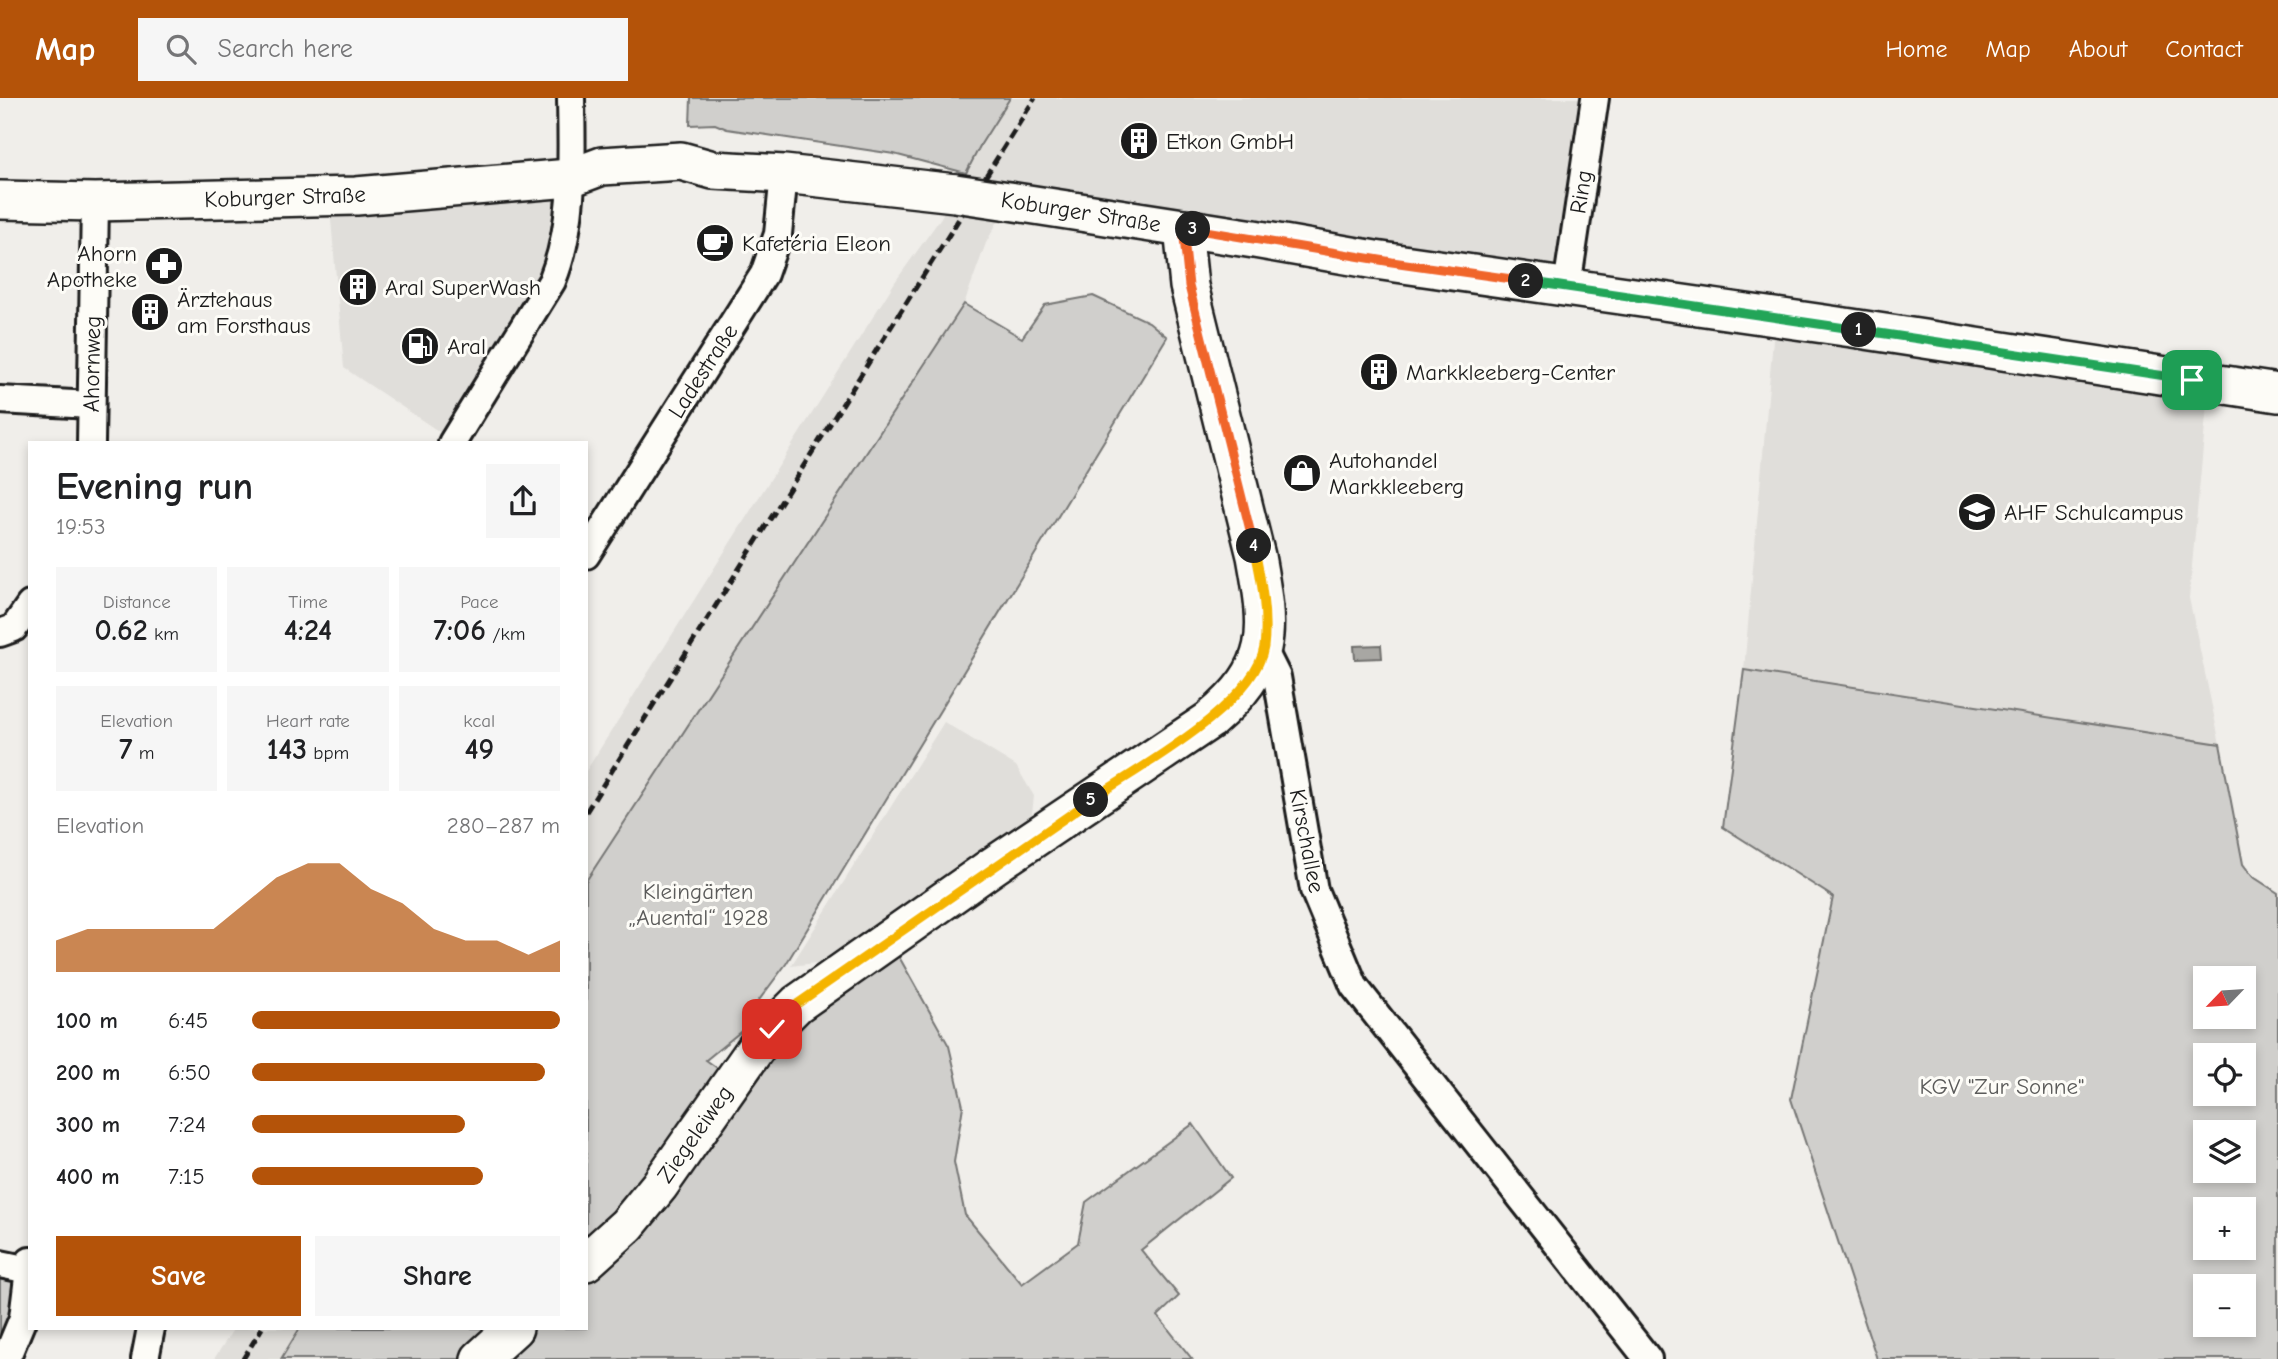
<!DOCTYPE html>
<meta charset="utf-8">
<style>
:root{--surface:#fff;--page:#f6f6f6;--text:#202124;--muted:#757577;--accent:#b45309}
body{margin:0;font-family:"Comic Neue",sans-serif;background:var(--page);color:var(--text);height:100vh;display:flex;flex-direction:column;font-size:26px;white-space:nowrap}
*{box-sizing:border-box;margin:0}
p{font-size:23px;color:var(--muted)}
.icon{flex:none;width:38px;height:38px;fill:none;stroke:currentColor;stroke-width:2;stroke-linecap:round;stroke-linejoin:round}
.map{position:relative;flex:1;overflow:hidden}
.sheet{position:absolute;left:28px;top:343px;width:560px;height:889px;display:flex;flex-direction:column;background:var(--surface);border-radius:0px;box-shadow:0 4px 10px #0003}
.sheet>*{flex:none}
.needle{width:46px;rotate:245deg}
.controls{position:absolute;left:2193px;top:868px;display:grid;gap:14px}
.controls a{display:grid;place-items:center;width:63px;height:63px;border-radius:0px;background:var(--surface);box-shadow:0 4px 10px #0003;font-size:35px}
.pin{position:absolute;display:grid;place-items:center;width:60px;height:60px;color:#fff;margin:-30px;border-radius:14px;box-shadow:0 4px 10px #0006}
.km{position:absolute;width:35px;height:35px;margin:-18px;border-radius:50%;background:#222;color:#fff;font-size:19px;line-height:35px;text-align:center}
.round{display:grid;place-items:center;flex:none;width:74px;height:74px;border-radius:0px;background:var(--page)}
.headline{display:flex;align-items:center;justify-content:space-between;height:119px;padding:0 28px}
h1{font-size:38px;font-weight:700;line-height:52px}
.metrics{display:grid;grid-template-columns:repeat(3,1fr);gap:10px;height:119px;padding:7px 28px}
.metrics div{display:grid;align-content:center;border-radius:0px;background:var(--page);text-align:center}
.metrics b{font-size:30px;font-weight:700}
.metrics small{font-size:19px;font-weight:400}
.metrics p{font-size:19px}
.chart{height:196px;padding:14px 28px}
.chart p{display:flex;justify-content:space-between}
.chart svg{width:100%;height:126px;margin-top:7px;fill:var(--accent);opacity:.7}
.primary-button{display:flex;gap:14px;margin-top:auto;padding:14px 28px}
.primary-button a{flex:1;height:80px;border-radius:0px;background:var(--accent);color:#fff;font-size:28px;font-weight:700;line-height:80px;text-align:center}
.primary-button a+a{background:var(--page);color:var(--text)}
ul{padding:0 28px;list-style:none;font-size:23px}
li{display:grid;grid-template-columns:112px 84px 1fr;align-items:center;height:52px}
li i{height:18px;border-radius:9px;background:var(--accent)}
header{display:flex;align-items:center;gap:42px;box-sizing:border-box;height:98px;padding:0 35px;background:var(--accent);color:#fff}
header strong{font-size:33px}
nav{display:flex;gap:38px;margin-inline-start:auto;font-size:24px}
.search{width:490px;height:63px;background:var(--page);display:flex;align-items:center;gap:18px;box-sizing:border-box;padding:0 24px;border-radius:0px;color:var(--muted);font-size:26px}
.map>svg:first-child{display:block}
.built{fill:#e0deda}
.green{fill:#d0cfcc;stroke:#767674;stroke-width:2;fill-rule:evenodd}
.water{fill:#a8a7a3;stroke:#706f6d;stroke-width:2}
.lines{fill:none;stroke-linecap:round;stroke-linejoin:round}
.minor-casing{stroke:#1c1c1c;stroke-width:32}
.secondary-casing{stroke:#1c1c1c;stroke-width:42}
.minor{stroke:#fdfcf7;stroke-width:26}
.secondary{stroke:#fdfcf7;stroke-width:37}
.rail{stroke:#1c1c1c;stroke-width:5;stroke-dasharray:10 5;stroke-linecap:butt}
.secondary-bridge-casing{stroke:#1c1c1c;stroke-width:42;stroke-linecap:butt}
.secondary-bridge{stroke:#fdfcf7;stroke-width:37}
.split-1-casing{stroke:#fff;stroke-width:14}
.split-2-casing{stroke:#fff;stroke-width:14}
.split-3-casing{stroke:#fff;stroke-width:14}
.split-4-casing{stroke:#fff;stroke-width:14}
.split-5-casing{stroke:#fff;stroke-width:14}
.split-6-casing{stroke:#fff;stroke-width:14}
.split-1{stroke:#22a559;stroke-width:9}
.split-2{stroke:#22a559;stroke-width:9}
.split-3{stroke:#f0652b;stroke-width:9}
.split-4{stroke:#f0652b;stroke-width:9}
.split-5{stroke:#f5b400;stroke-width:9}
.split-6{stroke:#f5b400;stroke-width:9}
.labels{text-anchor:middle;dominant-baseline:central;stroke-width:6;stroke-linejoin:round;paint-order:stroke}
.poi-label{font-size:23px;fill:#1c1c1c;stroke:#fdfcf7;text-anchor:start}
.street-label{font-size:23px;fill:#1c1c1c;stroke:#fdfcf7}
.park-label{font-size:23px;fill:#5b5b5a;stroke:#fdfcf7}
</style>
<header>
<strong>Map</strong>
<div class="search"><svg class="icon" aria-label="search" viewBox="0 0 24 24"><circle cx="10" cy="10" r="6"/><path d="M15 15l6 6"/></svg>Search here</div>
<nav><a>Home</a><a>Map</a><a>About</a><a>Contact</a></nav>
</header>
<div class="map">
<svg width="2278" height="1261" viewBox="0 0 2278 1261">
<rect width="100%" height="100%" fill="#f0eeea"/>
<filter id="ink" filterUnits="userSpaceOnUse"><feTurbulence type="fractalNoise" baseFrequency=".0143" numOctaves="2"/><feDisplacementMap in="SourceGraphic" scale="14" xChannelSelector="R" yChannelSelector="G"/><feConvolveMatrix kernelMatrix="1 2 1 2 8 2 1 2 1" color-interpolation-filters="sRGB"/></filter>
<g filter="url(#ink)">
<g class="built">
<path d="M1010,0h585l-28,189 -558,-86 -23,42 -22,61 -378,577v-110l309,-489 45,-63 41,-75z"/>
<path d="M570,80l-2,50 -115,213 -109,-73 -15,-171z"/>
<path d="M1775,219l434,66 -20,215 31,146 -476,-74z"/>
<path d="M944,624l72,44 18,30 -2,18 -208,148 -33,4z"/>
<path d="M234,1230h66l-19,31h-67z"/>
</g>
<g class="green">
<path d="M691,0h319l-29,46 -15,29 -72,-19 -167,-25 -12,-5 -25,1z"/>
<path d="M1093,198l56,26 18,15 -381,627 -41,55v9l-39,32 14,10 -73,111 -61,63v-363l378,-577 58,34 23,-33z"/>
<path d="M1744,572l476,74 23,120 9,12 26,17v466h-401l-86,-260 42,-202 -110,-70zM2244,880v39h-39v-39zM2244,957v39h-39v-39zM2244,1034v39h-39v-39zM2244,1111v39h-39v-39zM2244,1188v39h-39v-39z"/>
<path d="M889,841l60,107 14,60 -9,56 11,53 57,69 56,-41 8,-41 107,-78 38,54 -90,72 38,46 -21,20 34,43h-712l34,-31h72v-66l142,-176z"/>
<path d="M0,1166l29,6 -17,73 -12,-7z"/>
<path d="M300,1230h196l-34,31h-181z"/>
</g>
<path class="water" d="M1381,547l1,13 -27,1 -1,-13z"/>
<g class="lines">
<defs>
<g id="minor">
<path d="M1567,189l28,-189"/>
<path d="M0,302l91,5"/>
<path d="M91,345l4,-241"/>
<path d="M452,345l100,-162c23,-57 20,-122 19,-183"/>
<path d="M586,457l178,-281 14,-40 6,-60"/>
<path d="M0,535l14,-5 16,-23"/>
<path d="M1263,551l14,28 37,213 40,96 294,373"/>
<path d="M0,1166l29,6"/>
<path d="M6,1261l17,-41 7,-57"/>
<path d="M145,1261l6,-31"/>
</g>
<g id="secondary">
<path d="M0,102l95,2 261,-6 214,-18 32,-12 79,-5 32,9 71,4 171,19"/>
<path d="M1009,103l245,38 121,21 477,68 426,65"/>
<path d="M586,1164l41,-37 32,-39 104,-148 34,-34 196,-138 217,-146c64,-54 60,-87 46,-164l-67,-270 -6,-58"/>
<path d="M480,1261l34,-31"/>
</g>
</defs>
<use href="#minor" class="minor-casing"/>
<use href="#secondary" class="secondary-casing"/>
<use href="#minor" class="minor"/>
<use href="#secondary" class="secondary"/>
<g class="rail">
<path d="M586,714l449,-714"/>
<path d="M243,1261l19,-31"/>
</g>
<defs>
<path id="secondary-bridge" d="M955,95l54,8"/>
</defs>
<use href="#secondary-bridge" class="secondary-bridge-casing"/>
<use href="#secondary-bridge" class="secondary-bridge"/>
</g>
</g>
<g class="lines" filter="url(#ink)">
<defs>
<path id="split-1" d="M1859,232l333,50"/>
<path id="split-2" d="M1526,183l333,49"/>
<path id="split-3" d="M1193,131l199,33 134,19"/>
<path id="split-4" d="M1193,131l-10,-1 6,58 65,260"/>
<path id="split-5" d="M1091,702c47,-32 164,-95 173,-153 4,-32 -3,-69 -10,-101"/>
<path id="split-6" d="M772,931l25,-25 294,-204"/>
</defs>
<use href="#split-1" class="split-1-casing"/>
<use href="#split-2" class="split-2-casing"/>
<use href="#split-3" class="split-3-casing"/>
<use href="#split-4" class="split-4-casing"/>
<use href="#split-5" class="split-5-casing"/>
<use href="#split-6" class="split-6-casing"/>
<use href="#split-1" class="split-1"/>
<use href="#split-2" class="split-2"/>
<use href="#split-3" class="split-3"/>
<use href="#split-4" class="split-4"/>
<use href="#split-5" class="split-5"/>
<use href="#split-6" class="split-6"/>
</g>
<defs>
<symbol id="building-disc" viewBox="-11 -11 22 22"><circle r="9.5" fill="#1c1c1c" stroke="#fdfcf7"/><path d="M-4-6H4V6H1V3H-1V6H-4ZM-2.5-4.3h1.7v1.8h-1.7ZM.8-4.3h1.7v1.8H.8ZM-2.5-1h1.7V.8h-1.7ZM.8-1h1.7V.8H.8Z" fill="#fff"/></symbol>
<symbol id="cafe-disc" viewBox="-11 -11 22 22"><circle r="9.5" fill="#1c1c1c" stroke="#fdfcf7"/><path d="M-5.5-4.5H6V0H3Q3 3.5 0 3.5H-2.5Q-5.5 3.5-5.5 0ZM3-3.2v2h1.7v-2ZM-6 4.5H4V6H-6Z" fill="#fff"/></symbol>
<symbol id="pharmacy-disc" viewBox="-11 -11 22 22"><circle r="9.5" fill="#1c1c1c" stroke="#fdfcf7"/><path d="M-2-6h4v4h4v4h-4v4h-4v-4h-4v-4h4Z" fill="#fff"/></symbol>
<symbol id="fuel-disc" viewBox="-11 -11 22 22"><circle r="9.5" fill="#1c1c1c" stroke="#fdfcf7"/><path d="M-5.5-6h7V0h2V4h1.3V-2.5L3-4.5l.8-.8L6-3V5H2.5V1h-1V6h-7ZM-4.2-4.7v3.2H.2V-4.7Z" fill="#fff"/></symbol>
<symbol id="shop-disc" viewBox="-11 -11 22 22"><circle r="9.5" fill="#1c1c1c" stroke="#fdfcf7"/><path d="M-5-2.5h2.3a2.7 3.5 0 0 1 5.4 0H5L5.5 6h-11ZM-1.5-2.5h3a1.5 2.3 0 0 0-3 0Z" fill="#fff"/></symbol>
<symbol id="school-disc" viewBox="-11 -11 22 22"><circle r="9.5" fill="#1c1c1c" stroke="#fdfcf7"/><path d="M0-5L7-2L0 1L-7-2ZM-4 1L0 2.5L4 1V4Q0 6-4 4Z" fill="#fff"/></symbol>
</defs>
<g fill-rule="evenodd">
<use href="#building-disc" x="1117" y="21" width="44" height="44"/>
<use href="#cafe-disc" x="693" y="123" width="44" height="44"/>
<use href="#pharmacy-disc" x="142" y="146" width="44" height="44"/>
<use href="#building-disc" x="336" y="167" width="44" height="44"/>
<use href="#building-disc" x="128" y="192" width="44" height="44"/>
<use href="#fuel-disc" x="398" y="226" width="44" height="44"/>
<use href="#building-disc" x="1357" y="252" width="44" height="44"/>
<use href="#shop-disc" x="1280" y="353" width="44" height="44"/>
<use href="#school-disc" x="1955" y="392" width="44" height="44"/>
</g>
<g class="labels">
<g class="poi-label">
<text x="1166" y="43">Etkon GmbH</text>
<text x="742" y="145">Kafetéria Eleon</text>
<text x="137" y="155" text-anchor="end">Ahorn<tspan x="137" dy="26">Apotheke</tspan></text>
<text x="385" y="189">Aral SuperWash</text>
<text x="177" y="201">Ärztehaus<tspan x="177" dy="26">am Forsthaus</tspan></text>
<text x="447" y="248">Aral</text>
<text x="1406" y="274">Markkleeberg-Center</text>
<text x="1329" y="362">Autohandel<tspan x="1329" dy="26">Markkleeberg</tspan></text>
<text x="2004" y="414">AHF Schulcampus</text>
</g>
<g class="street-label">
<text transform="translate(1581 94) rotate(-81)">Ring</text>
<text transform="translate(285 99) rotate(-2)">Koburger Straße</text>
<text transform="translate(1081 114) rotate(9)">Koburger Straße</text>
<text transform="translate(92 266) rotate(-89)">Ahornweg</text>
<text transform="translate(703 273) rotate(-57)">Ladestraße</text>
<text transform="translate(1307 743) rotate(79)">Kirschallee</text>
<text transform="translate(695 1036) rotate(-55)">Ziegeleiweg</text>
</g>
<g class="park-label">
<text x="698" y="793">Kleingärten<tspan x="698" dy="26">„Auental“ 1928</tspan></text>
<text x="2002" y="988">KGV "Zur Sonne"</text>
</g>
</g>
</svg>
<div class="controls">
<a><svg class="needle" viewBox="-14 -14 28 28"><path d="M0-13l5 13h-10z" fill="#e53935"/><path d="M0 13l5-13h-10z" fill="#757577"/></svg></a>
<a><svg class="icon" aria-label="locate" viewBox="0 0 24 24"><circle cx="12" cy="12" r="6"/><path d="M12 2v4M12 18v4M2 12h4M18 12h4"/></svg></a>
<a><svg class="icon" aria-label="layers" viewBox="0 0 24 24"><path d="M12 4l9 5-9 5-9-5zM3 14l9 5 9-5"/></svg></a>
<a>+</a>
<a>−</a>
</div>
<div class="pin" style="left:2192px;top:282px;background:#1e9e55"><svg class="icon" aria-label="arrive" viewBox="0 0 24 24"><path d="M6 21V4h12l-3 4 3 4H6"/></svg></div>
<div class="pin" style="left:772px;top:931px;background:#d93025"><svg class="icon" aria-label="check" viewBox="0 0 24 24"><path d="M5 12l5 5 9-10"/></svg></div>
<b class="km" style="left:1859px;top:232px">1</b>
<b class="km" style="left:1526px;top:183px">2</b>
<b class="km" style="left:1193px;top:131px">3</b>
<b class="km" style="left:1254px;top:448px">4</b>
<b class="km" style="left:1091px;top:702px">5</b>
<section class="sheet">
<div class="headline"><div><h1>Evening run</h1><p>19:53</p></div><a class="round"><svg class="icon" aria-label="share" viewBox="0 0 24 24"><path d="M12 15V3M7 8l5-5 5 5M5 13v7h14v-7"/></svg></a></div>
<div class="metrics">
<div><p>Distance</p><b>0.62<small> km</small></b></div>
<div><p>Time</p><b>4:24</b></div>
<div><p>Pace</p><b>7:06<small> /km</small></b></div>
</div>
<div class="metrics">
<div><p>Elevation</p><b>7<small> m</small></b></div>
<div><p>Heart rate</p><b>143<small> bpm</small></b></div>
<div><p>kcal</p><b>49</b></div>
</div>
<div class="chart"><p><span>Elevation</span>280–287 m</p>
<svg viewBox="0 0 160 44" preserveAspectRatio="none"><path d="M0 44V33L10 29L20 29L30 29L40 29L50 29L60 20L70 11L80 6L90 6L100 15L110 20L120 29L130 33L140 33L150 38L160 33V44z"/></svg>
</div>
<ul>
<li><b>100 m</b>6:45<i style="width:100%"></i></li>
<li><b>200 m</b>6:50<i style="width:95%"></i></li>
<li><b>300 m</b>7:24<i style="width:69%"></i></li>
<li><b>400 m</b>7:15<i style="width:75%"></i></li>
</ul>
<div class="primary-button"><a>Save</a><a>Share</a></div>
</section>
</div>
